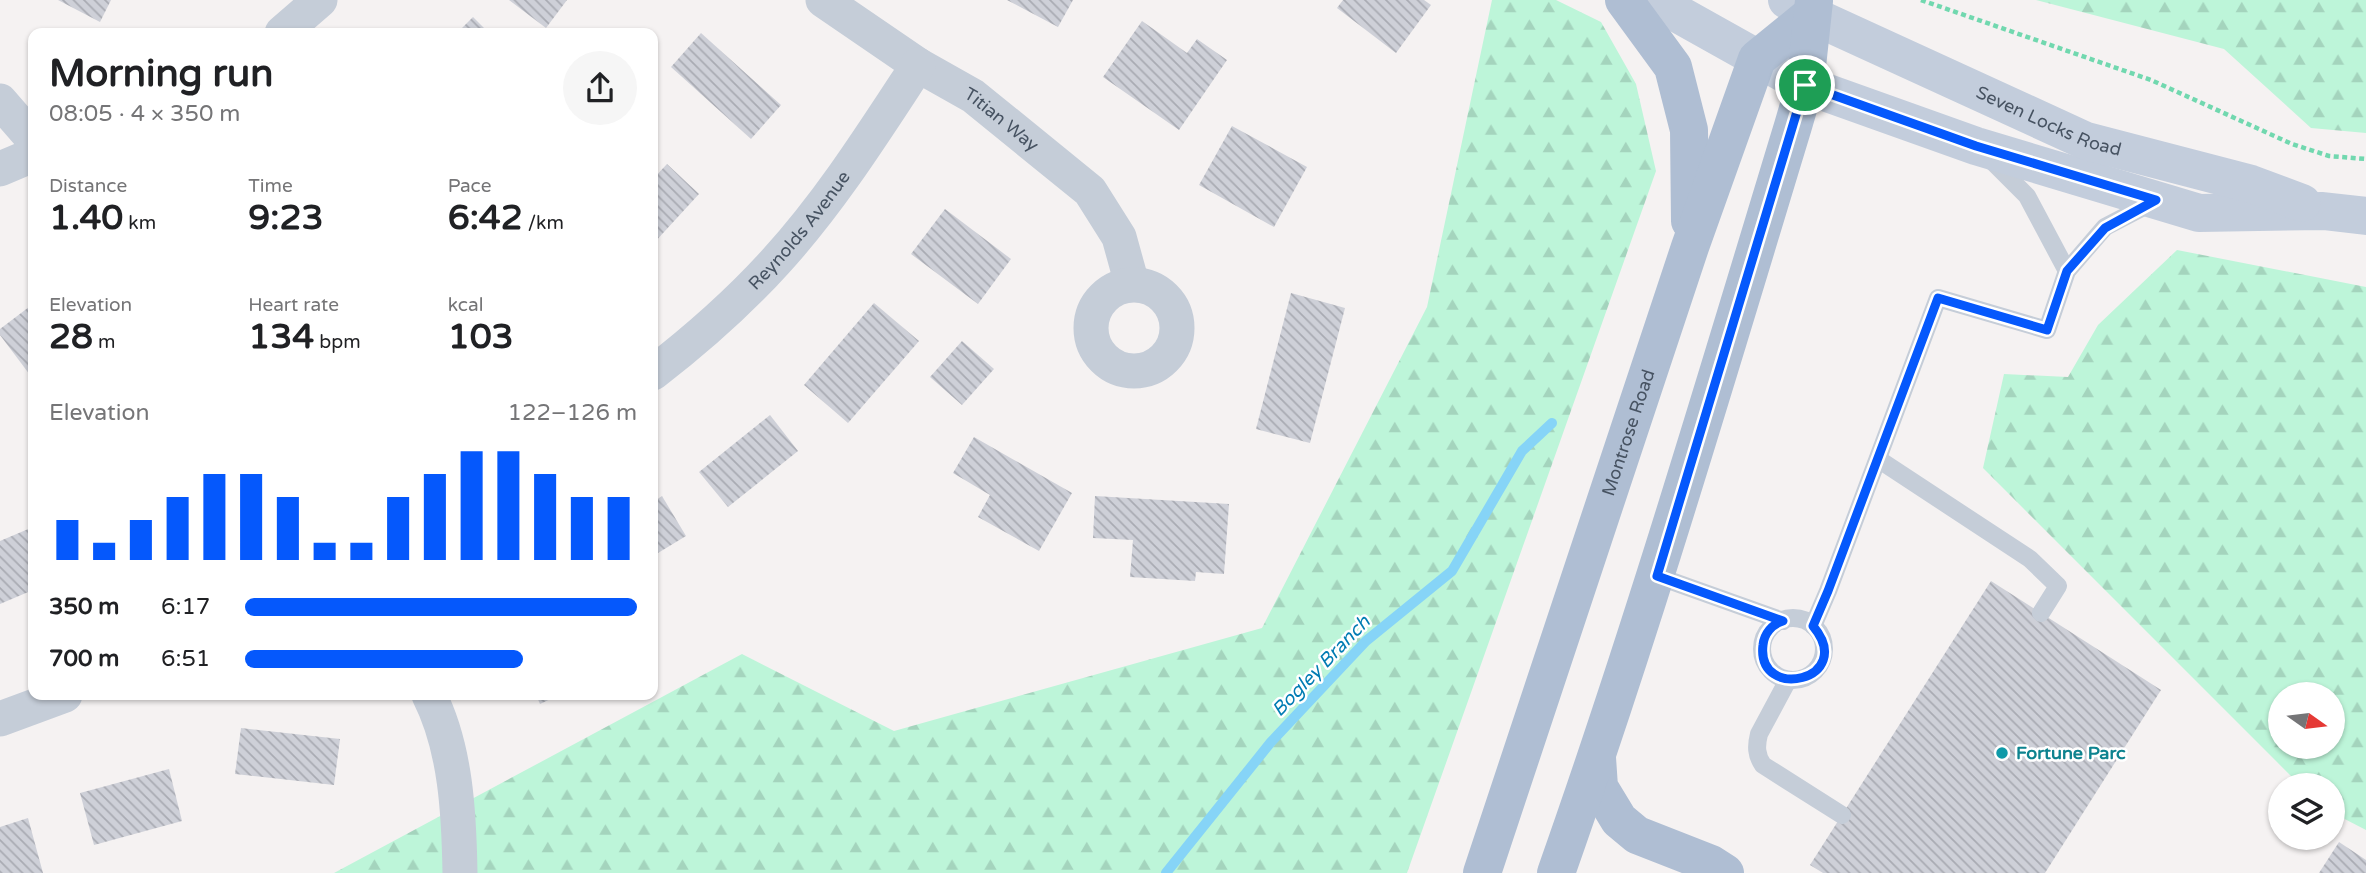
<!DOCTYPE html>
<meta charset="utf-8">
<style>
:root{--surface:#fff;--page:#f6f6f6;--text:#202124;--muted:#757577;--accent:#0558fc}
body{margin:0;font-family:"Varela Round",sans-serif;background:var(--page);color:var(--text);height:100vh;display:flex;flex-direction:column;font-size:26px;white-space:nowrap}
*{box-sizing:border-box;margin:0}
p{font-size:23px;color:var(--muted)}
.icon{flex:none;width:38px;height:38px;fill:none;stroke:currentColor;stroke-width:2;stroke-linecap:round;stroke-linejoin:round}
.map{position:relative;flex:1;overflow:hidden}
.details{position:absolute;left:28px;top:28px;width:630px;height:672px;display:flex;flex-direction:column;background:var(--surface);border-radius:14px;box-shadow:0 2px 5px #0004}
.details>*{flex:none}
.needle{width:46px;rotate:104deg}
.buttons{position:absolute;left:2268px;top:682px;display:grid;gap:14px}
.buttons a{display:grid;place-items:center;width:77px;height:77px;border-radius:50%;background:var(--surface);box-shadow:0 2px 5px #0004;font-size:35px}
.pin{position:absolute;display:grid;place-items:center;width:60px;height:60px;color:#fff;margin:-30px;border:4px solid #fff;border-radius:50%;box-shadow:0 2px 7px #0007}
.round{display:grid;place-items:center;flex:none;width:74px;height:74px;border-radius:37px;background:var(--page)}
.headline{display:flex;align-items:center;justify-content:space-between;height:119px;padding:0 21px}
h1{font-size:38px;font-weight:700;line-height:52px}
.metrics{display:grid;grid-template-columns:repeat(3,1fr);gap:10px;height:119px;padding:7px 21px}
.metrics div{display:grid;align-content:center}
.metrics b{font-size:35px;font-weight:700}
.metrics small{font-size:19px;font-weight:400}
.metrics p{font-size:19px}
.chart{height:196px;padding:14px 21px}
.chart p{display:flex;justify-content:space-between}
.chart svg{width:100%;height:126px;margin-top:7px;stroke:var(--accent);stroke-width:6}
ul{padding:0 21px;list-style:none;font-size:23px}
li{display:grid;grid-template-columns:112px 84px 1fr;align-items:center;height:52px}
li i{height:18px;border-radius:9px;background:var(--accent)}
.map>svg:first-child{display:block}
.forest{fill:url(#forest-firs);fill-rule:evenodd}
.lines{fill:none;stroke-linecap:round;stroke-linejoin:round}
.stream{stroke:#86d4f7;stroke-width:10}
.building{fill:url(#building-back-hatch)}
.path{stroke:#71d8af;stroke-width:4.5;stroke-dasharray:5 3.5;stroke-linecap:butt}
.lane{stroke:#c5cdd8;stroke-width:18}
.street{stroke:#c5cdd8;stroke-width:35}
.secondary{stroke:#c3cddc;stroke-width:38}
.primary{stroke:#afbed3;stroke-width:38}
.route-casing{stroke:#fff;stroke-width:14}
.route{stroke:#0558fc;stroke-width:9}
.culture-dot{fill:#0f9aa8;stroke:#fff;stroke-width:2.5}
.labels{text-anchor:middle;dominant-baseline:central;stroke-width:5;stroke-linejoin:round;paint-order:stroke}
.street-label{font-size:18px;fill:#475362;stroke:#fff}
.culture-label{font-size:18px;font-weight:bold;fill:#0d838f;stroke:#fff;text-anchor:start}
.water-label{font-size:19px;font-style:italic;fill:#017cb3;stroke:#fff}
</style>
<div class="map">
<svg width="2366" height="873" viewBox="0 0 2366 873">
<defs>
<pattern id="forest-firs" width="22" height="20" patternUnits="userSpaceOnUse" patternTransform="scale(1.75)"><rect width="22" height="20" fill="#bdf5d9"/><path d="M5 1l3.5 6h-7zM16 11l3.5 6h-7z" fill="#a4d4bd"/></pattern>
<pattern id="building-back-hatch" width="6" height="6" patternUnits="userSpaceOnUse" patternTransform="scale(1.75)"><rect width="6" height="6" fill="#ced0d8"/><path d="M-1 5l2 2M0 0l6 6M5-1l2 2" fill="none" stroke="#a9abb3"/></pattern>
</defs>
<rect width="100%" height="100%" fill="#f5f2f2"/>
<g class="forest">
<path d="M1492,0h64l45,22 35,62 20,87 -249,702h-1073l408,-219 152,77 368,-103 165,-321z"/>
<path d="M2036,0h330v133l-55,-5 -87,-79z"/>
<path d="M2177,250l189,37v543l-33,-17v-27h-32l-318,-318 21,-94 64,3 30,-52zM2280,695h53v52h-53z"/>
</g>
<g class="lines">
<path class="stream" d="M1166,873l105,-131 95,-101 86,-70 70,-120 30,-28"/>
</g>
<g class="building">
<path d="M58,0h53l-11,22z"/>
<path d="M509,0h58l-21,28z"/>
<path d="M1007,0h66l-15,27z"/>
<path d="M1343,0h81l7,5 -35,48 -59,-45z"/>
<path d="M473,17l16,16h-32z"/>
<path d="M1142,21l45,32 10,-14 30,21 -48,70 -76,-53z"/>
<path d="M701,33l80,72 -30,34 -80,-72z"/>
<path d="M1232,126l75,41 -33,60 -75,-42z"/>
<path d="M667,164l32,30 -46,50v-65z"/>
<path d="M945,209l66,50 -33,45 -67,-50z"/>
<path d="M1291,293l54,15 -35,135 -54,-14z"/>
<path d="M874,303l45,38 -71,82 -44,-38z"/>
<path d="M33,304v75l-33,-44v-6z"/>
<path d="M962,341l32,28 -32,36 -32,-28z"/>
<path d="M770,415l28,36 -70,56 -29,-35z"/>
<path d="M974,437l98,56 -33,58 -61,-34 12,-22 -37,-22z"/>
<path d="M662,496l24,40 -33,20v-54z"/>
<path d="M1095,496l134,8 -5,70 -28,-2 -1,9 -65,-4 3,-37 -40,-2z"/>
<path d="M33,527v63l-33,14v-63z"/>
<path d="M1991,581l170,109 -116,183h-222l-13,-8z"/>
<path d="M536,695h23l-19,9z"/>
<path d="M241,728l99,11 -6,46 -99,-11z"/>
<path d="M169,769l13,52 -88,24 -14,-52z"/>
<path d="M28,818l15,55h-43v-46z"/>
<path d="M2339,842l27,18v13h-47z"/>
</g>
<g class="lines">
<path class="path" d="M1921,0l230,80 141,64 37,12 37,3"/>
<g class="lane">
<path d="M1989,158l38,38 40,75"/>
<path d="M1878,459l152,100 28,27 -17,27"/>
<path d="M1657,576l126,45"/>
<circle cx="1793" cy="649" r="31"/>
<path d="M1813,626l15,-35 110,-293 109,32 20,-59 38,-44 48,-25"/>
<path d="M1788,680l-29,54c-3,12 -3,21 4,31l79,50"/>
</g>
<g class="street">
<path id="s1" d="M823,0l95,65 55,31 117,95 29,46 13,47"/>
<path d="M282,33l38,-33"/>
<path d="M0,101l33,38"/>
<path d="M0,169l33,-14"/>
<circle cx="1134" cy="328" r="43"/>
<path id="s2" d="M653,373c44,-34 86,-71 123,-112 54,-59 98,-129 142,-196"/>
<path d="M429,695c27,53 30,119 31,178"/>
<path d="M0,719l65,-24"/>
</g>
<g class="secondary">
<path d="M1653,0l152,85 171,61 223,67 124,-2 43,5"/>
<path id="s3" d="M1787,0l24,15 275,126 165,43 51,19"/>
</g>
<g class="primary">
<path d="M1624,0l49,67 16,63 1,91"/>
<path d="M1597,758l2,29 20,33 18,15 74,29 14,9"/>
<path id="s4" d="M1482,873l208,-626 67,-188 54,-44"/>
<path d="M1556,873c87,-246 161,-497 237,-747l12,-41 9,-84"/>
</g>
</g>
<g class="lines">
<defs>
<path id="route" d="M1805,85l171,61 180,54 -51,28 -38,43 -20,59 -109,-32 -110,293 -15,35c45,54 -57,77 -50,19 1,-11 9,-21 20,-24l-126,-45z"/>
</defs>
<use href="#route" class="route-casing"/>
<use href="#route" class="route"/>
</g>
<circle class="culture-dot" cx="2002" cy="753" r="7"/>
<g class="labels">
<g class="street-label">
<text stroke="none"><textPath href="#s3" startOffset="289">Seven Locks Road</textPath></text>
<text stroke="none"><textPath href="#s1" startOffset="215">Titian Way</textPath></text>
<text stroke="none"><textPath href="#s2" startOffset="205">Reynolds Avenue</textPath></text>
<text stroke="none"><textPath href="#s4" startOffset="464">Montrose Road</textPath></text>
</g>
<g class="culture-label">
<text x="2016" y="753">Fortune Parc</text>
</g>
<g class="water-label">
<text transform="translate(1321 666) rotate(-46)">Bogley Branch</text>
</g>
</g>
</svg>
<div class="buttons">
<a><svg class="needle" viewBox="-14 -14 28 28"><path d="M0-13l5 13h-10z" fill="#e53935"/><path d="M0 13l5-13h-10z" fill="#757577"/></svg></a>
<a><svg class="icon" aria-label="layers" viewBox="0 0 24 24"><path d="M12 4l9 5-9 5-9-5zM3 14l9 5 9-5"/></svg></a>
</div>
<div class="pin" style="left:1805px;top:85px;background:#1e9e55"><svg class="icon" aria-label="arrive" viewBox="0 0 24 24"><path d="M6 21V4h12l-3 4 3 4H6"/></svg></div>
<section class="details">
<div class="headline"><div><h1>Morning run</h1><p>08:05 · 4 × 350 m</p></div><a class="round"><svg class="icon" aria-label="share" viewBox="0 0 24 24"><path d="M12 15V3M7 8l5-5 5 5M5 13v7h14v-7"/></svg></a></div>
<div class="metrics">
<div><p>Distance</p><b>1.40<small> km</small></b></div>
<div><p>Time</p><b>9:23</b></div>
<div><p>Pace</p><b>6:42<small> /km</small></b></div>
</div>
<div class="metrics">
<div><p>Elevation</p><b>28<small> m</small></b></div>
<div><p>Heart rate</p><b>134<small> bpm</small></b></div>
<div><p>kcal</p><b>103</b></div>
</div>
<div class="chart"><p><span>Elevation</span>122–126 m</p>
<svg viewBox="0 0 160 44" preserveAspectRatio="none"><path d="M5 44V30M15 44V38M25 44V30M35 44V22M45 44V14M55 44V14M65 44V22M75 44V38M85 44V38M95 44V22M105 44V14M115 44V6M125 44V6M135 44V14M145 44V22M155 44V22"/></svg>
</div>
<ul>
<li><b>350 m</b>6:17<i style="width:100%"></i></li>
<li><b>700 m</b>6:51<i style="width:71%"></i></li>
</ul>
</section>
</div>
